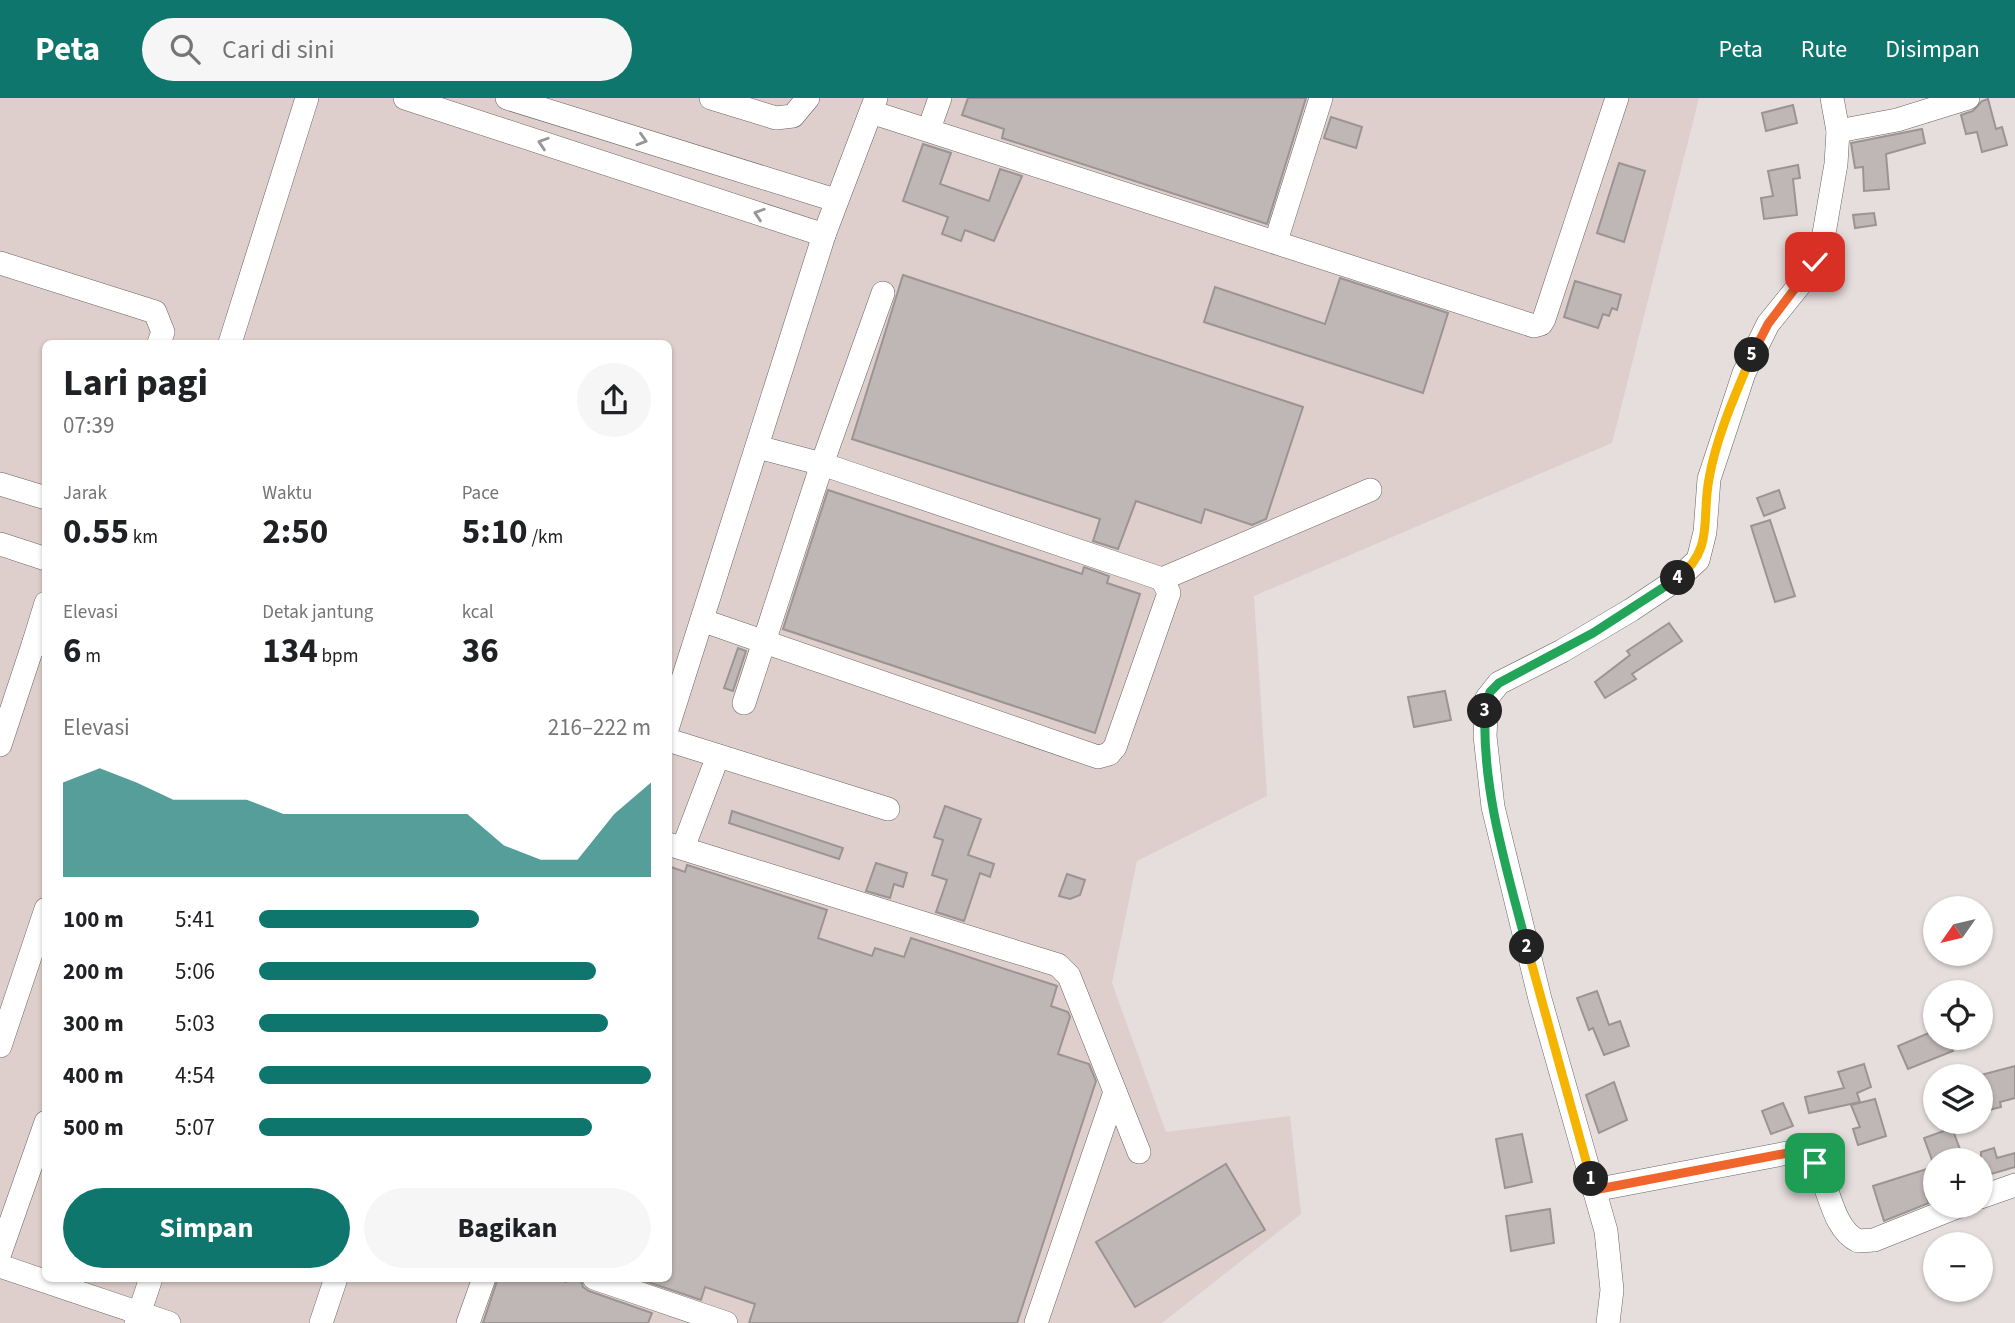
<!DOCTYPE html>
<html lang="id">
<meta charset="utf-8">
<style>
:root{--surface:#fff;--page:#f6f6f6;--text:#202124;--muted:#757577;--accent:#0f766e}
body{margin:0;font-family:"Source Sans 3",sans-serif;background:var(--page);color:var(--text);height:100vh;display:flex;flex-direction:column;font-size:26px;white-space:nowrap}
*{box-sizing:border-box;margin:0}
p{font-size:23px;color:var(--muted)}
.icon{flex:none;width:38px;height:38px;fill:none;stroke:currentColor;stroke-width:2;stroke-linecap:round;stroke-linejoin:round}
.map{position:relative;flex:1;overflow:hidden}
.details{position:absolute;left:42px;top:242px;width:630px;height:942px;display:flex;flex-direction:column;background:var(--surface);border-radius:10px;box-shadow:0 2px 5px #0004}
.details>*{flex:none}
.needle{width:46px;rotate:236deg}
.fabs{position:absolute;left:1923px;top:798px;display:grid;gap:14px}
.fabs a{display:grid;place-items:center;width:70px;height:70px;border-radius:50%;background:var(--surface);box-shadow:0 2px 5px #0004;font-size:35px}
.pin{position:absolute;display:grid;place-items:center;width:60px;height:60px;color:#fff;margin:-30px;border-radius:14px;box-shadow:0 4px 10px #0006}
.km{position:absolute;width:35px;height:35px;margin:-18px;border-radius:50%;background:#222;color:#fff;font-size:19px;line-height:35px;text-align:center}
.round{display:grid;place-items:center;flex:none;width:74px;height:74px;border-radius:37px;background:var(--page)}
.headline{display:flex;align-items:center;justify-content:space-between;height:119px;padding:0 21px}
h1{font-size:38px;font-weight:700;line-height:52px}
.figures{display:grid;grid-template-columns:repeat(3,1fr);gap:10px;height:119px;padding:7px 21px}
.figures div{display:grid;align-content:center}
.figures b{font-size:35px;font-weight:700}
.figures small{font-size:19px;font-weight:400}
.figures p{font-size:19px}
.chart{height:196px;padding:14px 21px}
.chart p{display:flex;justify-content:space-between}
.chart svg{width:100%;height:126px;margin-top:7px;fill:var(--accent);opacity:.7}
.cta{display:flex;gap:14px;margin-top:auto;padding:14px 21px}
.cta a{flex:1;height:80px;border-radius:42px;background:var(--accent);color:#fff;font-size:28px;font-weight:700;line-height:80px;text-align:center}
.cta a+a{background:var(--page);color:var(--text)}
ul{padding:0 21px;list-style:none;font-size:23px}
li{display:grid;grid-template-columns:112px 84px 1fr;align-items:center;height:52px}
li i{height:18px;border-radius:9px;background:var(--accent)}
header{display:flex;align-items:center;gap:42px;box-sizing:border-box;height:98px;padding:0 35px;background:var(--accent);color:#fff}
header strong{font-size:33px}
nav{display:flex;gap:38px;margin-inline-start:auto;font-size:24px}
.search{width:490px;height:63px;background:var(--page);display:flex;align-items:center;gap:18px;box-sizing:border-box;padding:0 24px;border-radius:38px;color:var(--muted);font-size:26px}
.map>svg:first-child{display:block}
.built{fill:#decfcc;fill-rule:evenodd}
.building{fill:#beb7b6;stroke:#9b9493;stroke-width:2}
.lines{fill:none;stroke-linecap:round;stroke-linejoin:round}
.minor-casing{stroke:#6a6362;stroke-width:24}
.minor{stroke:#fff;stroke-width:23}
.oneway{stroke:#989696}
.split-1-casing{stroke:#fff;stroke-width:14}
.split-2-casing{stroke:#fff;stroke-width:14}
.split-3-casing{stroke:#fff;stroke-width:14}
.split-4-casing{stroke:#fff;stroke-width:14}
.split-5-casing{stroke:#fff;stroke-width:14}
.split-6-casing{stroke:#fff;stroke-width:14}
.split-1{stroke:#f0652b;stroke-width:9}
.split-2{stroke:#f5b400;stroke-width:9}
.split-3{stroke:#22a559;stroke-width:9}
.split-4{stroke:#22a559;stroke-width:9}
.split-5{stroke:#f5b400;stroke-width:9}
.split-6{stroke:#f0652b;stroke-width:9}
</style>
<header>
<strong>Peta</strong>
<div class="search"><svg class="icon" aria-label="search" viewBox="0 0 24 24"><circle cx="10" cy="10" r="6"/><path d="M15 15l6 6"/></svg>Cari di sini</div>
<nav><a>Peta</a><a>Rute</a><a>Disimpan</a></nav>
</header>
<div class="map">
<svg width="2015" height="1225" viewBox="0 0 2015 1225">
<rect width="100%" height="100%" fill="#e5dedd"/>
<path class="built" d="M0,0h1699l-87,345 -358,153 13,200 -130,65 -25,122 54,149 124,-16 11,98 -139,109h-1162zM46,245h622v935h-622z"/>
<g class="building">
<path d="M968,0h338l-39,126 -265,-86 2,-9 -42,-14z"/>
<path d="M1988,1l8,30 6,-2 5,18 -25,7 -5,-20 -11,2 -5,-19 12,-4 9,-10z"/>
<path d="M1793,7l4,18 -31,8 -4,-18z"/>
<path d="M1331,19l31,10 -6,21 -32,-10z"/>
<path d="M1922,31l3,14 -39,11 3,35 -25,2 -1,-24 -8,1 -4,-25z"/>
<path d="M923,46l28,9 -11,31 49,17 11,-32 22,7 -28,65 -29,-11 -4,11 -19,-7 6,-17 -45,-16z"/>
<path d="M1619,65l26,8 -21,71 -27,-9z"/>
<path d="M1798,67l2,13 -7,1 4,36 -33,4 -3,-21 12,-2 -5,-25z"/>
<path d="M1874,115l2,12 -21,3 -2,-13z"/>
<path d="M903,177l400,132 -37,112 -14,6 -47,-16 -4,14 -65,-22 -18,48 -25,-8 7,-22 -248,-80z"/>
<path d="M1340,180l108,35 -25,80 -219,-71 11,-35 110,37z"/>
<path d="M1575,183l46,14 -4,15 -5,-2 -3,8 -6,-2 -5,14 -34,-11z"/>
<path d="M828,392l254,84 2,-7 25,9 -2,7 33,11 -45,139 -312,-104z"/>
<path d="M1779,392l6,18 -21,8 -7,-18z"/>
<path d="M1770,422l25,76 -20,6 -24,-76z"/>
<path d="M1669,525l13,18 -50,33 4,5 -31,19 -10,-16 35,-27 -3,-4z"/>
<path d="M738,550l8,3 -13,40 -9,-3z"/>
<path d="M1445,593l6,29 -37,7 -6,-30z"/>
<path d="M945,708l36,13 -13,36 26,9 -4,13 -10,-4 -16,48 -28,-9 11,-32 -15,-5 11,-35 -9,-3z"/>
<path d="M732,713l111,37 -4,11 -110,-36z"/>
<path d="M876,765l31,10 -4,14 -9,-3 -4,14 -24,-7z"/>
<path d="M687,767l140,45 -9,28 54,18 3,-8 29,9 7,-19 146,48 -6,20 17,6 2,5 -12,37 31,10 7,17 -79,242h-268l6,-19 -50,-17 -4,13 -65,-22h32v-412l17,6z"/>
<path d="M1067,776l18,6 -5,15 -10,4 -11,-3z"/>
<path d="M1597,893l12,34 11,-4 9,25 -25,9 -11,-27 -4,2 -12,-32z"/>
<path d="M1936,932v8h11l6,13 -45,18 -10,-23z"/>
<path d="M1864,966l7,23 -14,6 3,9 -51,11 -4,-16 39,-9 -6,-16z"/>
<path d="M2015,968v32l-15,4 1,5 -20,5v-37z"/>
<path d="M1614,984l13,38 -28,13 -13,-38z"/>
<path d="M1875,1001l11,37 -28,9 -5,-16 7,-2 -9,-22z"/>
<path d="M1783,1005l10,23 -22,8 -9,-23z"/>
<path d="M1952,1030l12,32h-32l-8,-22z"/>
<path d="M1522,1036l10,48 -27,6 -9,-49z"/>
<path d="M1994,1050l3,10 18,-5v14l-34,10v-25z"/>
<path d="M1226,1066l39,66 -130,77 -39,-65z"/>
<path d="M1936,1068v23l-11,4 4,10 -45,18 -11,-35z"/>
<path d="M1550,1111l4,34 -43,8 -5,-35z"/>
<path d="M498,1180h56l12,4 1,-4h13l3,9 6,4 63,22 -4,10h-165z"/>
</g>
<g class="lines">
<defs>
<g id="minor">
<path d="M405,0l419,137"/>
<path d="M507,0l328,102"/>
<path d="M711,0l65,20 17,-2 15,-18"/>
<path d="M871,14l663,214 7,-2 3,-5 73,-221"/>
<path d="M929,31l11,-31"/>
<path d="M1838,33l59,-11 71,-22"/>
<path d="M1276,143l45,-143"/>
<path d="M0,165l155,49 8,20 -4,11"/>
<path d="M230,245l77,-245"/>
<path d="M758,349l64,17 340,115 208,-89"/>
<path d="M0,386l46,14"/>
<path d="M0,446l46,15"/>
<path d="M704,523l394,136 11,-3 6,-7 54,-154 -7,-14"/>
<path d="M34,544l12,-39"/>
<path d="M744,605l78,-239 61,-171"/>
<path d="M668,628l156,-491 52,-137"/>
<path d="M668,642l220,69"/>
<path d="M0,647l34,-103 12,3"/>
<path d="M668,746l390,121 11,11 70,176"/>
<path d="M683,750l35,-92"/>
<path d="M0,948l46,-137"/>
<path d="M1594,1092l204,-39c32,6 26,74 60,90l16,-1 85,-34"/>
<path d="M1981,1099l34,-12"/>
<path d="M0,1155l46,-131"/>
<path d="M0,1168l169,57"/>
<path d="M594,1180l132,45"/>
<path d="M136,1225l15,-45"/>
<path d="M321,1225l15,-45"/>
<path d="M468,1225l16,-45"/>
<path d="M1036,1225l79,-231"/>
<path d="M1608,1225l4,-33 -6,-59 -66,-232 -47,-192 -8,-71 2,-38 12,-15 63,-32 69,-41 45,-30 22,-20 7,-28 4,-53 35,-106 24,-49 38,-47 16,-32 14,-81 2,-33 -6,-33"/>
</g>
</defs>
<use href="#minor" class="minor-casing"/>
<use href="#minor" class="minor"/>
</g>
<defs><path id="oneway-chevron" d="M-2-3.5L2.5 0L-2 3.5" fill="none" stroke-width="1.6" stroke-linecap="round" stroke-linejoin="round" transform="scale(1.75)"/></defs>
<g class="oneway">
<use href="#oneway-chevron" transform="translate(642 42) rotate(17)"/>
<use href="#oneway-chevron" transform="translate(543 45) rotate(-162)"/>
<use href="#oneway-chevron" transform="translate(759 116) rotate(-162)"/>
</g>
<g class="lines">
<defs>
<path id="split-1" d="M1591,1081l3,11 204,-39 7,2 10,10"/>
<path id="split-2" d="M1527,849l64,232"/>
<path id="split-3" d="M1485,613c-3,80 22,159 42,236"/>
<path id="split-4" d="M1485,613l5,-19 9,-9 94,-50 85,-55"/>
<path id="split-5" d="M1678,480c37,-30 23,-59 31,-99 7,-42 27,-86 43,-124"/>
<path id="split-6" d="M1752,257l16,-31 47,-62"/>
</defs>
<use href="#split-1" class="split-1-casing"/>
<use href="#split-2" class="split-2-casing"/>
<use href="#split-3" class="split-3-casing"/>
<use href="#split-4" class="split-4-casing"/>
<use href="#split-5" class="split-5-casing"/>
<use href="#split-6" class="split-6-casing"/>
<use href="#split-1" class="split-1"/>
<use href="#split-2" class="split-2"/>
<use href="#split-3" class="split-3"/>
<use href="#split-4" class="split-4"/>
<use href="#split-5" class="split-5"/>
<use href="#split-6" class="split-6"/>
</g>
</svg>
<div class="fabs">
<a><svg class="needle" viewBox="-14 -14 28 28"><path d="M0-13l5 13h-10z" fill="#e53935"/><path d="M0 13l5-13h-10z" fill="#757577"/></svg></a>
<a><svg class="icon" aria-label="locate" viewBox="0 0 24 24"><circle cx="12" cy="12" r="6"/><path d="M12 2v4M12 18v4M2 12h4M18 12h4"/></svg></a>
<a><svg class="icon" aria-label="layers" viewBox="0 0 24 24"><path d="M12 4l9 5-9 5-9-5zM3 14l9 5 9-5"/></svg></a>
<a>+</a>
<a>−</a>
</div>
<div class="pin" style="left:1815px;top:1065px;background:#1e9e55"><svg class="icon" aria-label="arrive" viewBox="0 0 24 24"><path d="M6 21V4h12l-3 4 3 4H6"/></svg></div>
<div class="pin" style="left:1815px;top:164px;background:#d93025"><svg class="icon" aria-label="check" viewBox="0 0 24 24"><path d="M5 12l5 5 9-10"/></svg></div>
<b class="km" style="left:1591px;top:1081px">1</b>
<b class="km" style="left:1527px;top:849px">2</b>
<b class="km" style="left:1485px;top:613px">3</b>
<b class="km" style="left:1678px;top:480px">4</b>
<b class="km" style="left:1752px;top:257px">5</b>
<section class="details">
<div class="headline"><div><h1>Lari pagi</h1><p>07:39</p></div><a class="round"><svg class="icon" aria-label="share" viewBox="0 0 24 24"><path d="M12 15V3M7 8l5-5 5 5M5 13v7h14v-7"/></svg></a></div>
<div class="figures">
<div><p>Jarak</p><b>0.55<small> km</small></b></div>
<div><p>Waktu</p><b>2:50</b></div>
<div><p>Pace</p><b>5:10<small> /km</small></b></div>
</div>
<div class="figures">
<div><p>Elevasi</p><b>6<small> m</small></b></div>
<div><p>Detak jantung</p><b>134<small> bpm</small></b></div>
<div><p>kcal</p><b>36</b></div>
</div>
<div class="chart"><p><span>Elevasi</span>216–222 m</p>
<svg viewBox="0 0 160 44" preserveAspectRatio="none"><path d="M0 44V11L10 6L20 11L30 17L40 17L50 17L60 22L70 22L80 22L90 22L100 22L110 22L120 33L130 38L140 38L150 22L160 11V44z"/></svg>
</div>
<ul>
<li><b>100 m</b>5:41<i style="width:56%"></i></li>
<li><b>200 m</b>5:06<i style="width:86%"></i></li>
<li><b>300 m</b>5:03<i style="width:89%"></i></li>
<li><b>400 m</b>4:54<i style="width:100%"></i></li>
<li><b>500 m</b>5:07<i style="width:85%"></i></li>
</ul>
<div class="cta"><a>Simpan</a><a>Bagikan</a></div>
</section>
</div>
